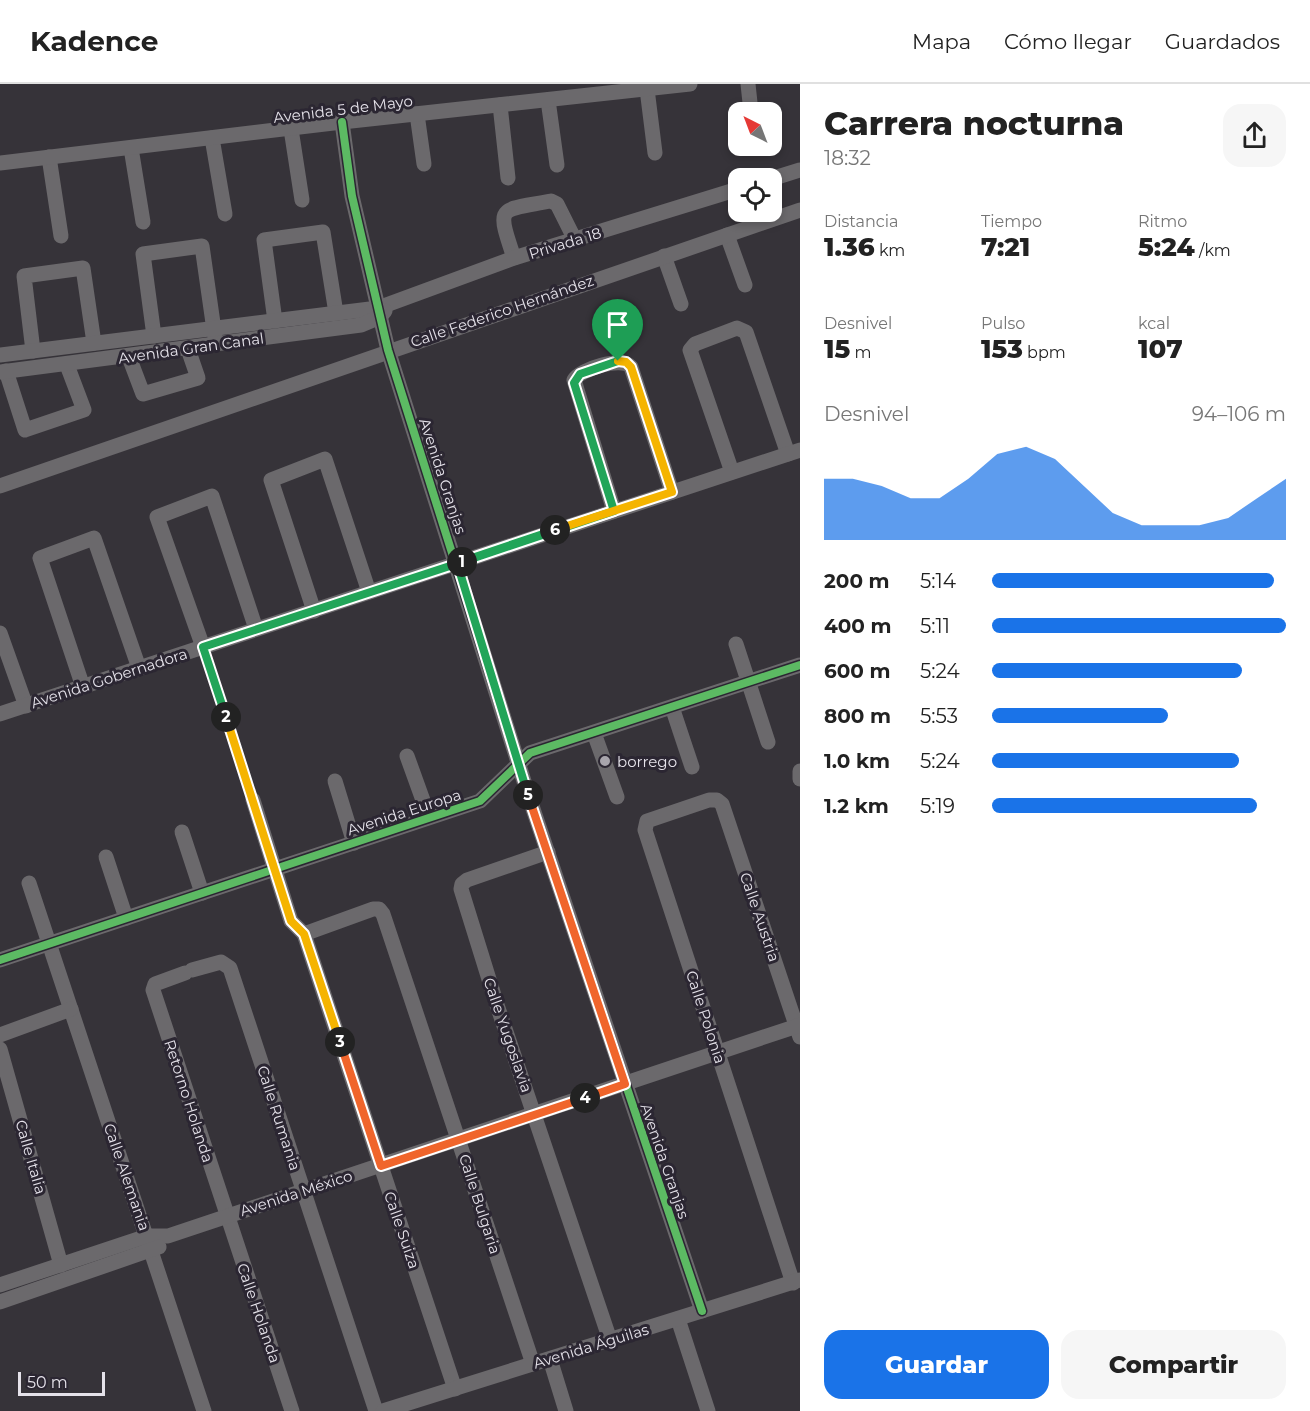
<!DOCTYPE html>
<html lang="es">
<meta charset="utf-8">
<style>
:root{--surface:#fff;--page:#f6f6f6;--text:#222;--muted:#767676;--line:#e0e0e0;--accent:#1a73e8}
body{margin:0;font-family:Montserrat,sans-serif;background:var(--page);color:var(--text);height:100vh;display:flex;flex-direction:column;font-size:22px;white-space:nowrap}
*{box-sizing:border-box;margin:0}
p{font-size:20px;color:var(--muted)}
.icon{flex:none;width:33px;height:33px;fill:none;stroke:currentColor;stroke-width:2;stroke-linecap:round;stroke-linejoin:round}
.map{position:relative;flex:1;overflow:hidden}
.panel{display:flex;flex-direction:column;background:var(--surface);width:510px}
.panel>*{flex:none}
.needle{width:39px;rotate:318deg}
.tools{position:absolute;left:728px;top:18px;display:grid;gap:12px}
.tools a{display:grid;place-items:center;width:54px;height:54px;border-radius:12px;background:var(--surface);box-shadow:0 3px 9px #0003;font-size:30px}
.scale{position:absolute;left:18px;bottom:15px;width:87px;box-sizing:border-box;padding-left:6px;border:3px solid #e5e2ea;border-top:0;font-size:16px;line-height:21px;white-space:nowrap;color:#e5e2ea;-webkit-text-stroke:4px #2b2632;paint-order:stroke}
.pin{position:absolute;display:grid;place-items:center;width:51px;height:51px;color:#fff;margin:-62px -26px;border-radius:50% 50% 50% 0;rotate:-45deg;box-shadow:0 0 6px #0007}
.pin .icon{rotate:45deg}
.km{position:absolute;width:30px;height:30px;margin:-15px;border-radius:50%;background:#222;color:#fff;font-size:16px;line-height:30px;text-align:center}
.round{display:grid;place-items:center;flex:none;width:63px;height:63px;border-radius:18px;background:var(--page)}
.overview{display:flex;align-items:center;justify-content:space-between;height:102px;padding:0 24px}
h1{font-size:33px;font-weight:800;line-height:45px}
.figures{display:grid;grid-template-columns:repeat(3,1fr);gap:9px;height:102px;padding:6px 24px}
.figures div{display:grid;align-content:center}
.figures b{font-size:26px;font-weight:800}
.figures small{font-size:16px;font-weight:400}
.figures p{font-size:16px}
.chart{height:168px;padding:12px 24px}
.chart p{display:flex;justify-content:space-between}
.chart svg{width:100%;height:108px;margin-top:6px;fill:var(--accent);opacity:.7}
.cta{display:flex;gap:12px;margin-top:auto;padding:12px 24px}
.cta a{flex:1;height:69px;border-radius:18px;background:var(--accent);color:#fff;font-size:24px;font-weight:800;line-height:69px;text-align:center}
.cta a+a{background:var(--page);color:var(--text)}
ul{padding:0 24px;list-style:none;font-size:20px}
li{display:grid;grid-template-columns:96px 72px 1fr;align-items:center;height:45px}
li i{height:15px;border-radius:8px;background:var(--accent)}
header{display:flex;align-items:center;gap:36px;box-sizing:border-box;height:84px;padding:0 30px;background:var(--surface);border-bottom:2px solid var(--line)}
header strong{font-size:28px}
nav{display:flex;gap:33px;margin-inline-start:auto;font-size:21px}
main{display:flex;flex:1;min-height:0}
.map>svg:first-child{display:block}
.lines{fill:none;stroke-linecap:round;stroke-linejoin:round}
.path{stroke:#706e72;stroke-width:2;stroke-dasharray:4.5 3;stroke-linecap:butt}
.minor{stroke:#6b696c;stroke-width:15}
.cycleway-casing{stroke:#2b2632;stroke-width:11}
.cycleway{stroke:#5cba63;stroke-width:8}
.split-1-casing{stroke:#fff;stroke-width:12}
.split-2-casing{stroke:#fff;stroke-width:12}
.split-3-casing{stroke:#fff;stroke-width:12}
.split-4-casing{stroke:#fff;stroke-width:12}
.split-5-casing{stroke:#fff;stroke-width:12}
.split-6-casing{stroke:#fff;stroke-width:12}
.split-7-casing{stroke:#fff;stroke-width:12}
.split-1{stroke:#22a559;stroke-width:8}
.split-2{stroke:#22a559;stroke-width:8}
.split-3{stroke:#f5b400;stroke-width:8}
.split-4{stroke:#f0652b;stroke-width:8}
.split-5{stroke:#f0652b;stroke-width:8}
.split-6{stroke:#22a559;stroke-width:8}
.split-7{stroke:#f5b400;stroke-width:8}
.poi-dot{fill:#a8a5ac;stroke:#2b2632;stroke-width:2}
.labels{text-anchor:middle;dominant-baseline:central;stroke-width:6;stroke-linejoin:round;paint-order:stroke}
.street-label{font-size:15px;fill:#e5e2ea;stroke:#2b2632}
.poi-label{font-size:15px;fill:#e5e2ea;stroke:#2b2632;text-anchor:start}
</style>
<header>
<strong>Kadence</strong>
<nav><a>Mapa</a><a>Cómo llegar</a><a>Guardados</a></nav>
</header>
<main>
<div class="map">
<svg width="800" height="1327" viewBox="0 0 800 1327">
<rect width="100%" height="100%" fill="#363339"/>
<g class="lines">
<path class="path" d="M207,576l42,129"/>
<g class="minor">
<path d="M748,0l3,28"/>
<path d="M647,5l8,64"/>
<path d="M548,16l9,65"/>
<path d="M500,21l8,73"/>
<path d="M417,30l7,50"/>
<path d="M342,38l10,74 36,154 140,444 174,517"/>
<path d="M291,45l11,71"/>
<path d="M212,54l13,76"/>
<path d="M131,64l12,74"/>
<path d="M49,73l12,79"/>
<path d="M0,79l342,-41 348,-38"/>
<path d="M771,95l29,-9"/>
<path d="M727,151l18,50"/>
<path d="M664,172l17,48"/>
<path d="M514,174c-18,-54 -16,-47 37,-57l6,3 18,36"/>
<path d="M275,237l-11,-81 59,-8 13,81"/>
<path d="M154,252l-11,-82 59,-8 13,91"/>
<path d="M33,267l-9,-75 59,-8 11,75"/>
<path d="M0,271l378,-47 136,-50 224,-69"/>
<path d="M129,273l14,37 55,-16 -10,-29"/>
<path d="M6,287l19,59 59,-20 -17,-45"/>
<path d="M0,288l361,-47 19,-8 5,-6"/>
<path d="M732,388l-42,-122 5,-6 42,-16 9,4 42,122"/>
<path d="M0,402l800,-276"/>
<path d="M614,427l-40,-131c6,-11 48,-24 57,-13l41,125"/>
<path d="M314,527l-43,-131 54,-21 44,133"/>
<path d="M0,549l26,73"/>
<path d="M736,560l32,98"/>
<path d="M203,563l-46,-130 55,-21 44,133"/>
<path d="M83,603l-43,-129 54,-20 45,130"/>
<path d="M672,623l20,60"/>
<path d="M0,630l800,-264"/>
<path d="M594,649l23,64"/>
<path d="M407,672l22,61"/>
<path d="M800,687v8"/>
<path d="M335,697l19,62"/>
<path d="M253,716l38,121 13,13 151,455"/>
<path d="M182,748l20,61"/>
<path d="M548,768l-81,28 -5,4 -1,5 36,116 113,335"/>
<path d="M106,773l20,61"/>
<path d="M29,799l175,528"/>
<path d="M304,850l69,-25h6l4,5 150,450"/>
<path d="M0,876l480,-159 50,-48 270,-88"/>
<path d="M192,886l29,-8 9,6 146,443"/>
<path d="M185,889l-30,11 -2,6 139,421"/>
<path d="M0,951l71,-26"/>
<path d="M0,965l61,216"/>
<path d="M793,1199l-148,-453 2,-9 62,-21h8l5,4 78,233"/>
<path d="M0,1201l147,-49h21l632,-211"/>
<path d="M0,1218l159,-55"/>
<path d="M678,1235l30,92"/>
<path d="M550,1275l16,52"/>
<path d="M383,1327l417,-131"/>
</g>
<defs>
<g id="cycleway">
<path d="M342,38l10,74 36,154 140,444 174,517"/>
<path d="M0,876l480,-159 50,-48 270,-88"/>
</g>
</defs>
<use href="#cycleway" class="cycleway-casing"/>
<use href="#cycleway" class="cycleway"/>
</g>
<g class="lines">
<defs>
<path id="split-1" d="M462,478l152,-51 -40,-128 6,-9 38,-13"/>
<path id="split-2" d="M226,633l-23,-70 259,-85"/>
<path id="split-3" d="M226,633l65,204 13,13 36,108"/>
<path id="split-4" d="M340,958l41,124 204,-68"/>
<path id="split-5" d="M528,711l97,289 -40,14"/>
<path id="split-6" d="M528,711l-71,-232 98,-33"/>
<path id="split-7" d="M555,446l117,-38 -41,-125 -5,-5 -8,-1"/>
</defs>
<use href="#split-1" class="split-1-casing"/>
<use href="#split-2" class="split-2-casing"/>
<use href="#split-3" class="split-3-casing"/>
<use href="#split-4" class="split-4-casing"/>
<use href="#split-5" class="split-5-casing"/>
<use href="#split-6" class="split-6-casing"/>
<use href="#split-7" class="split-7-casing"/>
<use href="#split-1" class="split-1"/>
<use href="#split-2" class="split-2"/>
<use href="#split-3" class="split-3"/>
<use href="#split-4" class="split-4"/>
<use href="#split-5" class="split-5"/>
<use href="#split-6" class="split-6"/>
<use href="#split-7" class="split-7"/>
</g>
<circle class="poi-dot" cx="605" cy="677" r="6"/>
<g class="labels">
<g class="street-label">
<text transform="translate(343 25) rotate(-7)">Avenida 5 de Mayo</text>
<text transform="translate(565 159) rotate(-17)">Privada 18</text>
<text transform="translate(502 227) rotate(-19)">Calle Federico Hernández</text>
<text transform="translate(191 264) rotate(-8)">Avenida Gran Canal</text>
<text transform="translate(443 392) rotate(72)">Avenida Granjas</text>
<text transform="translate(109 594) rotate(-18)">Avenida Gobernadora</text>
<text transform="translate(404 728) rotate(-18)">Avenida Europa</text>
<text transform="translate(760 833) rotate(71)">Calle Austria</text>
<text transform="translate(706 933) rotate(72)">Calle Polonia</text>
<text transform="translate(508 951) rotate(71)">Calle Yugoslavia</text>
<text transform="translate(189 1017) rotate(72)">Retorno Holanda</text>
<text transform="translate(279 1034) rotate(72)">Calle Rumania</text>
<text transform="translate(31 1073) rotate(74)">Calle Italia</text>
<text transform="translate(665 1077) rotate(71)">Avenida Granjas</text>
<text transform="translate(127 1093) rotate(71)">Calle Alemania</text>
<text transform="translate(296 1109) rotate(-18)">Avenida México</text>
<text transform="translate(480 1120) rotate(72)">Calle Bulgaria</text>
<text transform="translate(402 1146) rotate(71)">Calle Suiza</text>
<text transform="translate(259 1229) rotate(71)">Calle Holanda</text>
<text transform="translate(591 1262) rotate(-17)">Avenida Águilas</text>
</g>
<g class="poi-label">
<text x="617" y="677">borrego</text>
</g>
</g>
</svg>
<div class="tools">
<a><svg class="needle" viewBox="-14 -14 28 28"><path d="M0-13l5 13h-10z" fill="#e53935"/><path d="M0 13l5-13h-10z" fill="#767676"/></svg></a>
<a><svg class="icon" aria-label="locate" viewBox="0 0 24 24"><circle cx="12" cy="12" r="6"/><path d="M12 2v4M12 18v4M2 12h4M18 12h4"/></svg></a>
</div>
<div class="scale">50 m</div>
<div class="pin" style="left:618px;top:277px;background:#1e9e55"><svg class="icon" aria-label="arrive" viewBox="0 0 24 24"><path d="M6 21V4h12l-3 4 3 4H6"/></svg></div>
<b class="km" style="left:462px;top:478px">1</b>
<b class="km" style="left:226px;top:633px">2</b>
<b class="km" style="left:340px;top:958px">3</b>
<b class="km" style="left:585px;top:1014px">4</b>
<b class="km" style="left:528px;top:711px">5</b>
<b class="km" style="left:555px;top:446px">6</b>
</div>
<section class="panel">
<div class="overview"><div><h1>Carrera nocturna</h1><p>18:32</p></div><a class="round"><svg class="icon" aria-label="share" viewBox="0 0 24 24"><path d="M12 15V3M7 8l5-5 5 5M5 13v7h14v-7"/></svg></a></div>
<div class="figures">
<div><p>Distancia</p><b>1.36<small> km</small></b></div>
<div><p>Tiempo</p><b>7:21</b></div>
<div><p>Ritmo</p><b>5:24<small> /km</small></b></div>
</div>
<div class="figures">
<div><p>Desnivel</p><b>15<small> m</small></b></div>
<div><p>Pulso</p><b>153<small> bpm</small></b></div>
<div><p>kcal</p><b>107</b></div>
</div>
<div class="chart"><p><span>Desnivel</span>94–106 m</p>
<svg viewBox="0 0 160 44" preserveAspectRatio="none"><path d="M0 44V19L10 19L20 22L30 27L40 27L50 19L60 9L70 6L80 11L90 22L100 33L110 38L120 38L130 38L140 35L150 27L160 19V44z"/></svg>
</div>
<ul>
<li><b>200 m</b>5:14<i style="width:96%"></i></li>
<li><b>400 m</b>5:11<i style="width:100%"></i></li>
<li><b>600 m</b>5:24<i style="width:85%"></i></li>
<li><b>800 m</b>5:53<i style="width:60%"></i></li>
<li><b>1.0 km</b>5:24<i style="width:84%"></i></li>
<li><b>1.2 km</b>5:19<i style="width:90%"></i></li>
</ul>
<div class="cta"><a>Guardar</a><a>Compartir</a></div>
</section>
</main>
